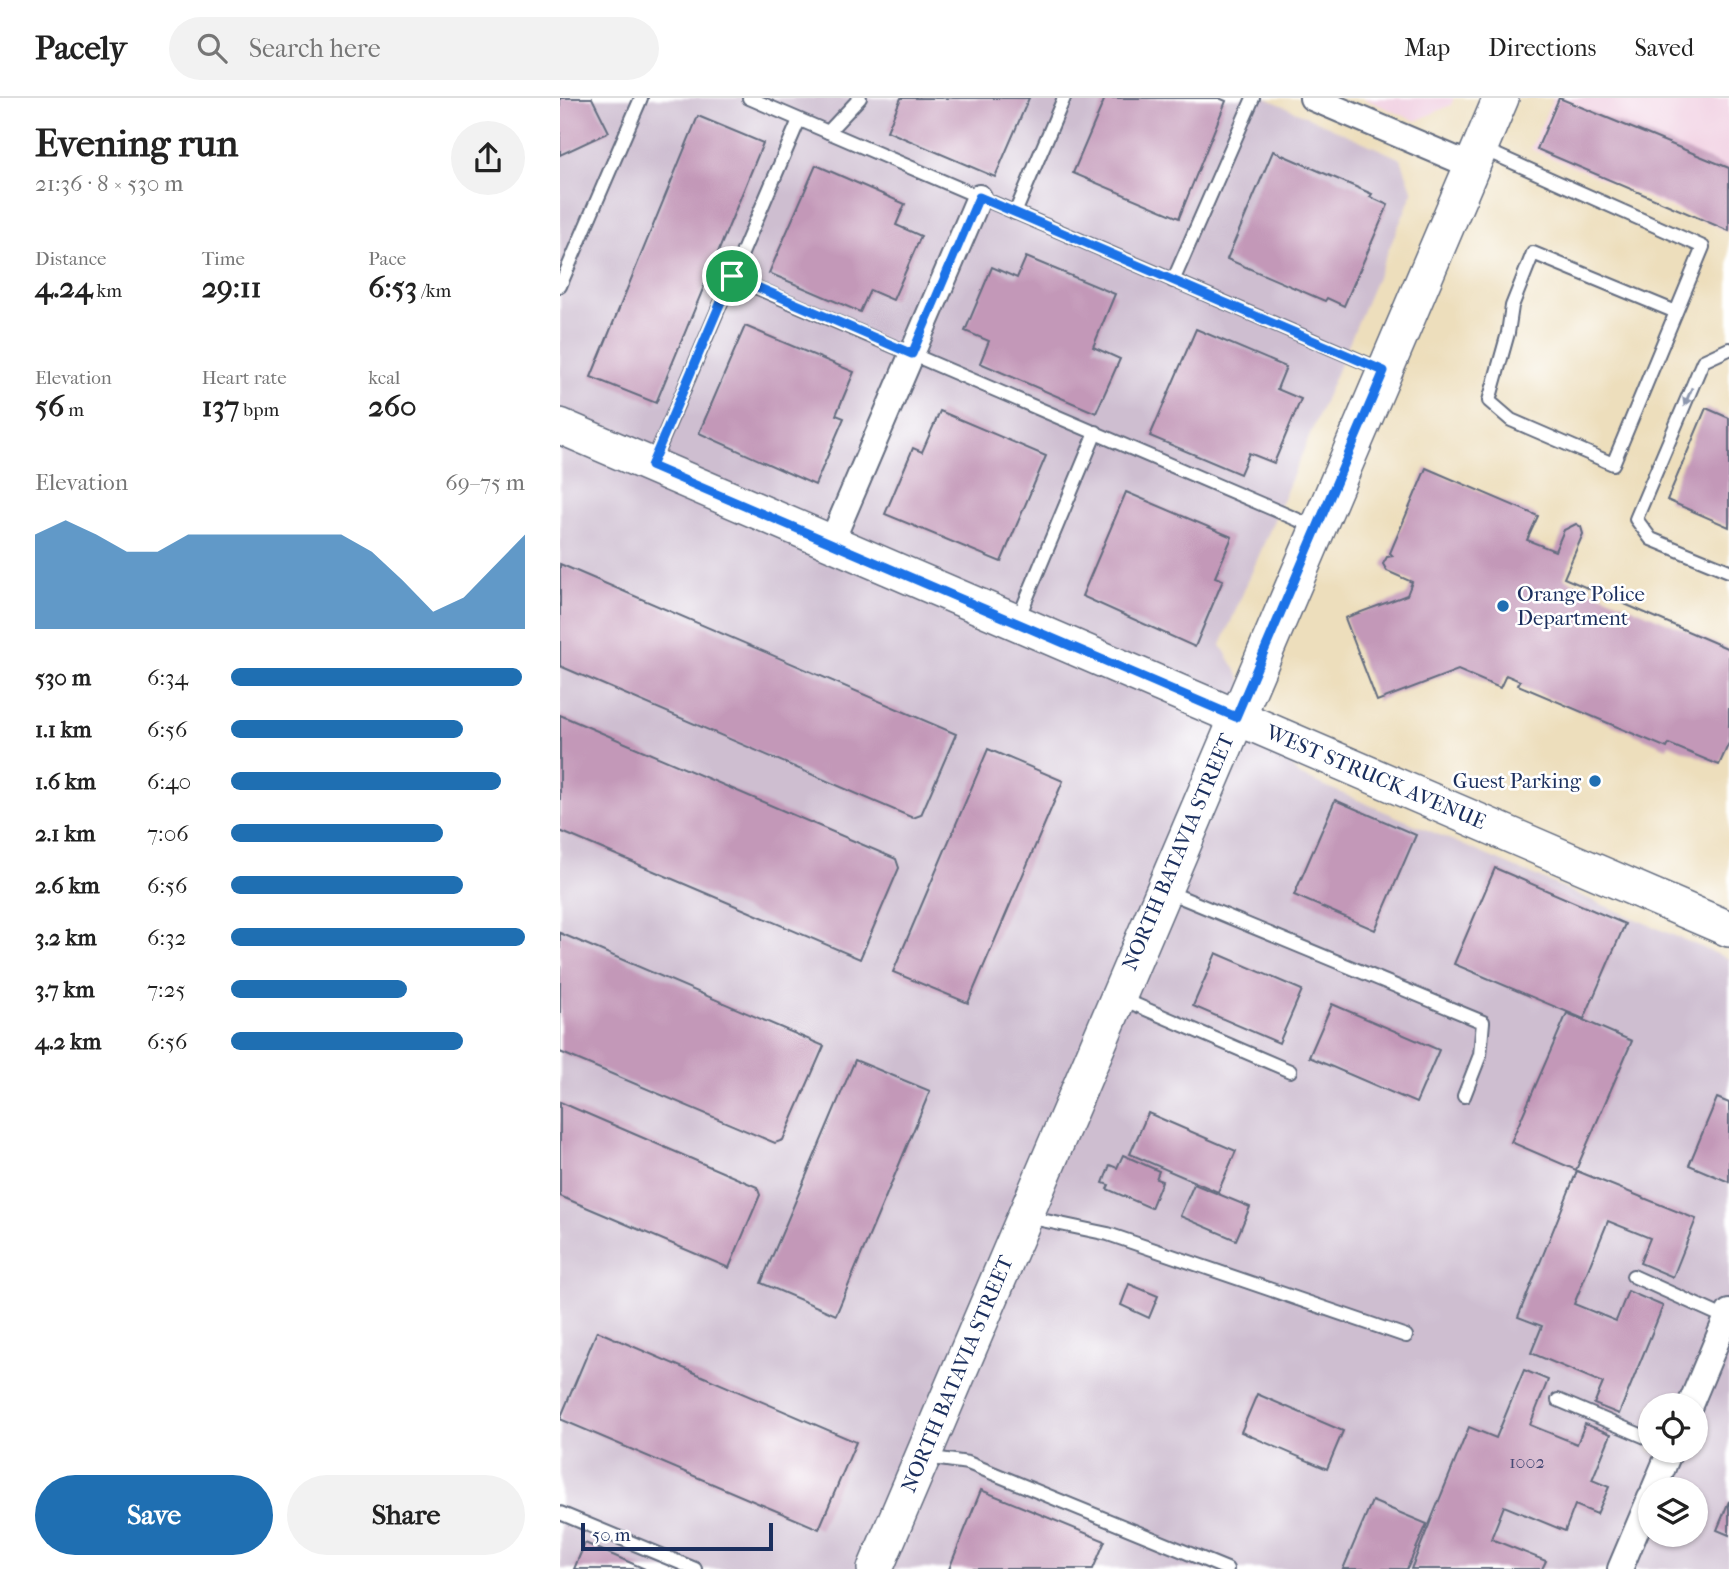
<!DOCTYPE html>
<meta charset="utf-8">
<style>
:root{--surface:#fff;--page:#f2f2f2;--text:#222;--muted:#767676;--line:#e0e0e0;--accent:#1f6fb2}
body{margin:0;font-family:"IM FELL French Canon",serif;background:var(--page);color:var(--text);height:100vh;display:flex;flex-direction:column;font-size:26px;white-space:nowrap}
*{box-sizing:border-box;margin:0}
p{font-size:23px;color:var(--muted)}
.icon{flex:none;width:38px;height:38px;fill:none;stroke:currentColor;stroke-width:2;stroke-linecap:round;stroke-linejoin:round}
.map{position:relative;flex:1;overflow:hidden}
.details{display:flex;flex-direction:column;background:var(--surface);width:560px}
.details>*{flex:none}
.tools{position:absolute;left:1078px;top:1295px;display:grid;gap:14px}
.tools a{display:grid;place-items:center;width:70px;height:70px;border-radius:50%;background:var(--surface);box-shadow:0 2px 5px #0004;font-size:35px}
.scale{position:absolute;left:21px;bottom:18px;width:192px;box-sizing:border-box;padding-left:7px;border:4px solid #1b2f5e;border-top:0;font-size:19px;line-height:24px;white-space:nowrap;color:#1b2f5e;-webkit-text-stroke:5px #fff;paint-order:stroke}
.pin{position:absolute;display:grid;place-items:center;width:60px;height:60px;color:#fff;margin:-30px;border:4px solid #fff;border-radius:50%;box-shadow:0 2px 7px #0007}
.round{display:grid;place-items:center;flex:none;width:74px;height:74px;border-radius:37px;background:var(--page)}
.summary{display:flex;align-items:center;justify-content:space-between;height:119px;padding:0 35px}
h1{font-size:38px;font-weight:700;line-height:52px}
.stats{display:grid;grid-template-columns:repeat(3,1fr);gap:10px;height:119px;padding:7px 35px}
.stats div{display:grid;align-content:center}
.stats b{font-size:30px;font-weight:700}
.stats small{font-size:19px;font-weight:400}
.stats p{font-size:19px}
.chart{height:196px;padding:14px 35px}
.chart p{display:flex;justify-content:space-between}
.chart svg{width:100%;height:126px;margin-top:7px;fill:var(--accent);opacity:.7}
.cta{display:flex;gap:14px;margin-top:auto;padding:14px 35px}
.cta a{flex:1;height:80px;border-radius:42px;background:var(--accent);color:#fff;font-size:28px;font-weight:700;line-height:80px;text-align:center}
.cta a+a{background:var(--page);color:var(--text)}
ul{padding:0 35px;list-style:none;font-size:23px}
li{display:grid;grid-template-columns:112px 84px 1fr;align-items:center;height:52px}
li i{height:18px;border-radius:9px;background:var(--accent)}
header{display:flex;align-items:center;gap:42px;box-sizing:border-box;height:98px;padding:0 35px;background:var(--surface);border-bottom:2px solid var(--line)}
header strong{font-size:33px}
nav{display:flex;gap:38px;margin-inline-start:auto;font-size:24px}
.search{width:490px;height:63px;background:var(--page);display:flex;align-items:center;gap:18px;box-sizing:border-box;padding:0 24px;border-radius:38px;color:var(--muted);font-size:26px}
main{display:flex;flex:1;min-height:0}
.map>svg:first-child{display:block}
.built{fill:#f1d0e2}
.industrial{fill:#cebed0;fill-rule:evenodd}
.building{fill:#c398b8}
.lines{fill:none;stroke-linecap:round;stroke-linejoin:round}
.lane-casing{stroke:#646c7f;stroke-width:16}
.street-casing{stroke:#646c7f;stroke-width:28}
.secondary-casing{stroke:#646c7f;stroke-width:38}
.lane{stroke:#fff;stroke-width:12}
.street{stroke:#fff;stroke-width:24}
.secondary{stroke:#fff;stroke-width:35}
.oneway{fill:#8d97ae}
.route-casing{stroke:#fff;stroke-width:14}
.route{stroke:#1a73e8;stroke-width:9}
.poi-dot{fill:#1f6fb2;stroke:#fff;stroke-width:2.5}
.labels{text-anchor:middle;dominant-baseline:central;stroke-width:5;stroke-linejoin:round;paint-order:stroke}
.number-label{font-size:18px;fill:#454974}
.poi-label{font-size:21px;fill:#1b2f5e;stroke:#fff;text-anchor:start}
.street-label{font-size:21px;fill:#1b2f5e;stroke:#fff}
</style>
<header>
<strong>Pacely</strong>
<div class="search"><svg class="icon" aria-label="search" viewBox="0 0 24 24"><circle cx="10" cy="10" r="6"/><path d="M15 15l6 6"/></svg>Search here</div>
<nav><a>Map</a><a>Directions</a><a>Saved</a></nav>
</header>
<main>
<section class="details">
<div class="summary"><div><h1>Evening run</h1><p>21:36 · 8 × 530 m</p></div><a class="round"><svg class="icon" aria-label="share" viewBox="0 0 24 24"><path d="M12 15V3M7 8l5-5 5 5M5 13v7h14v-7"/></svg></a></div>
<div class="stats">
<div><p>Distance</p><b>4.24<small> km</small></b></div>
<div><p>Time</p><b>29:11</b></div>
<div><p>Pace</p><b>6:53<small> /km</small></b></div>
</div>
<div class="stats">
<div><p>Elevation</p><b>56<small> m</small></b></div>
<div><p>Heart rate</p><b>137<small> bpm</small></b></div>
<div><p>kcal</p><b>260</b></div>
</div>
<div class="chart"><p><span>Elevation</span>69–75 m</p>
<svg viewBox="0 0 160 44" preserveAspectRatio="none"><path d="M0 44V11L10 6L20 11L30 17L40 17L50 11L60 11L70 11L80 11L90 11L100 11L110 17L120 27L130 38L140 33L150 22L160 11V44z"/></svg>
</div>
<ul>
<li><b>530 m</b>6:34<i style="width:99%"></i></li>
<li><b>1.1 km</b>6:56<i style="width:79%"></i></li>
<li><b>1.6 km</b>6:40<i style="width:92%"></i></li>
<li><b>2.1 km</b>7:06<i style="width:72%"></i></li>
<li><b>2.6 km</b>6:56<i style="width:79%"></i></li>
<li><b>3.2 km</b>6:32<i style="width:100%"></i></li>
<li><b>3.7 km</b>7:25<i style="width:60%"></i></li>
<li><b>4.2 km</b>6:56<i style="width:79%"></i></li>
</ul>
<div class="cta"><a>Save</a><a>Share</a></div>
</section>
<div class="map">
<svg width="1169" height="1471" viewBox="0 0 1169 1471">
<rect width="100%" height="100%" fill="#fff"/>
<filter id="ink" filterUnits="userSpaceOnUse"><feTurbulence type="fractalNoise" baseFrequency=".0143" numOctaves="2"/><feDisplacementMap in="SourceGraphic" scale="14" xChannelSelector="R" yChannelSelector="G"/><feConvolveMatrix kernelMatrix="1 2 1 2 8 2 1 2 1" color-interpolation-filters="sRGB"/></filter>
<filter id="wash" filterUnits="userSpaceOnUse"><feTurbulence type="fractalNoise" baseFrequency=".00686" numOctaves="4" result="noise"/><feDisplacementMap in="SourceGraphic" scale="28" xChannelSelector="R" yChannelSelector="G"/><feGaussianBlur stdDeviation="1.57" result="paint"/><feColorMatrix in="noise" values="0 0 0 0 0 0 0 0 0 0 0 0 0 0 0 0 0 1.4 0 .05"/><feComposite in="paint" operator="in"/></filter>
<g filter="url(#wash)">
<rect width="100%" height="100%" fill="#eddebc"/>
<g class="built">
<path d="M802,0h92l-3,7 -35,16z"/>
<path d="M993,0h176v134l-198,-83z"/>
</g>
<path class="industrial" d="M0,0h706l135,61 12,33 -192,453 76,129 432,185v610h-1169zM1090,1307h46v46h-46zM1090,1391h46v46h-46z"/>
<g id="blocks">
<g class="building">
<path d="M0,0h32l17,34 -49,23z"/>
<path d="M341,0h128l-34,79 -108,-46z"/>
<path d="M545,0h114l7,3 -47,117 -106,-45z"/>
<path d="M999,0l170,70v63l-192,-82z"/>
<path d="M138,18l65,27 -107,260 -65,-26z"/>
<path d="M713,53l99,43 -2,3 18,8 -44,101 -17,-8 -2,3 -98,-42z"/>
<path d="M256,67l89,39 -9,21 25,11 -28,64 -23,-10 -10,22 -91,-39z"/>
<path d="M466,159l89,37 -22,53 27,12 -24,54 -116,-50 9,-22 -24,-10 27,-64 25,11z"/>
<path d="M185,228l109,46 -18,43 8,3 -29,67 -116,-52z"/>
<path d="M636,231l90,38 -9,22 24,10 -27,64 -25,-10 -9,21 -90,-38z"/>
<path d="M1146,310l23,10v109l-62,-27z"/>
<path d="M380,313l106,45 -45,106 -116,-48 28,-66 9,4z"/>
<path d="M866,370l112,48 -11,24 28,11 9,-21 12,-6 5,3 2,7 -19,44 165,71v94l-10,22 -50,-21 -2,4 -149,-63 2,-4 -14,-6 -6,13 -42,-18 -81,31 -32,-83 62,-23 5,-13 -25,-11 -4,-7 4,-7 6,-1 -3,-3z"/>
<path d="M566,394l106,45 -17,40 8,3 -28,67 -113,-51z"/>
<path d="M0,466l396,170 -35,81 -8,3 -353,-152z"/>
<path d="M0,617l336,144 3,9 -39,91 -300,-128z"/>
<path d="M428,651l75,32 -95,222 -75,-31z"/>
<path d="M775,702l81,35 -41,95 -81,-35z"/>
<path d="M935,770l130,56 -41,95 -130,-55z"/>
<path d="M0,835l264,113 -41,94 -8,3 -215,-91z"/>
<path d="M656,855l86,37 -23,53 -86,-37z"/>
<path d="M772,906l107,46 -23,53 -107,-46z"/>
<path d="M1007,915l65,28 -56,129 -65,-28z"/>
<path d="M295,962l75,31 -94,224 -75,-32z"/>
<path d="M1157,1000l12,5v79l-40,-17z"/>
<path d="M0,1004l197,85 3,8 -31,73 -169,-72z"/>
<path d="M588,1015l88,38 -18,41 -88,-38z"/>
<path d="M563,1057l36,16 -3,8 6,2 -11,27 -44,-19 2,-4 -6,-2 7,-18 7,3z"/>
<path d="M1017,1073l119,48 -23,58 -33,-14 10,-25 -42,-17 -34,83 42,17 12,-30 35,15 -44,108 -25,-10 9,-21 -72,-30 11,-27 -24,-9z"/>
<path d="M634,1086l56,23 -14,33 -56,-24z"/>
<path d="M569,1186l29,12 -9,22 -28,-13z"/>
<path d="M37,1233l259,111 -37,87 -259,-110z"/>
<path d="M964,1272l24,10 -18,45 47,19 8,-20 26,10 -19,46 17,7 -12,27 -22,-9 -10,26 -61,-25 -13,33 55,22 -4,8h-131l58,-142 27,11z"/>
<path d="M697,1296l86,37 -16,38 -86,-37z"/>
<path d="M421,1392l124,51 -12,28h-144z"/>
<path d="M812,1403l55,23 -20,45h-64z"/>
<path d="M1169,1403v34l-12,-5z"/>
<path d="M25,1445l60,26h-71z"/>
</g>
</g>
</g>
<g filter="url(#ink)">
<use href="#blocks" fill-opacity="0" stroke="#646c7f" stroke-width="2"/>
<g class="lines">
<defs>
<g id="lane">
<path d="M189,0l633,272"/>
<path d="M268,34l32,-34"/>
<path d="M923,51l220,98 -90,217 -102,-44 -22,-19 19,-68 4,-27 21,-53 143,59"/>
<path d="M455,115l49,-115"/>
<path d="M172,179l585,251"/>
<path d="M613,183l80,-183"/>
<path d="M0,188l81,-188"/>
<path d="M1169,251l-26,12 -67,158 15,20 78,32"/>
<path d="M92,366l147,-344"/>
<path d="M458,521l78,-187"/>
<path d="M606,793l317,131 -3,33 -16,41"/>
<path d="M560,900l170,73"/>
<path d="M467,1119l81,17 298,102"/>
<path d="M1073,1178l93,42"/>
<path d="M998,1302l92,39"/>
<path d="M366,1359l42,6 259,106"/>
<path d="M0,1415l135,56"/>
</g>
<g id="street">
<path d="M752,0l160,68"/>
<path d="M271,445l148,-346"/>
<path d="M1130,1307l39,-93"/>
<path d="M1094,1391l16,-38"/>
<path d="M1060,1471l30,-71"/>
</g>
<g id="secondary">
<path d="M0,328l1169,503"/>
<path d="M315,1471l626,-1471"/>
</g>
</defs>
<use href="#lane" class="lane-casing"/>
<use href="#street" class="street-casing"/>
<use href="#secondary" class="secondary-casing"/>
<use href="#lane" class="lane"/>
<use href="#street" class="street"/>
<use href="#secondary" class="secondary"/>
</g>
<defs><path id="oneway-solid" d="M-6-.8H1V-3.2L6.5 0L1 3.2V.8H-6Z" transform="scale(1.75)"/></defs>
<use class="oneway" href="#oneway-solid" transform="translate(1128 299) rotate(113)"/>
</g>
<g class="lines" filter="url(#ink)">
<defs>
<path id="route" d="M419,99l405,174 -148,346 -585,-251 81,-190 180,78z"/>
</defs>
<use href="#route" class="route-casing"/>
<use href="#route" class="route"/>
</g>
<g class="poi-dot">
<circle cx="943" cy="508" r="7"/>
<circle cx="1035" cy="683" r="7"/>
</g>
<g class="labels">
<g class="number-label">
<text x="967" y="1364">1002</text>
</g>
<g class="poi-label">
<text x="957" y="496">Orange Police<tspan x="957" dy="24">Department</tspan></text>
<text x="1021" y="683" text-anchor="end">Guest Parking</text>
</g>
<g class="street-label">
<text transform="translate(816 679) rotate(23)">WEST STRUCK AVENUE</text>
<text transform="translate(618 754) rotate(-67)">NORTH BATAVIA STREET</text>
<text transform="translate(397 1276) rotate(-67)">NORTH BATAVIA STREET</text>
</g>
</g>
</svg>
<div class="tools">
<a><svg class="icon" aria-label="locate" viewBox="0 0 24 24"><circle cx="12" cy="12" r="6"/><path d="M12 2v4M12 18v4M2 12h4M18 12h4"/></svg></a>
<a><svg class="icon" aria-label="layers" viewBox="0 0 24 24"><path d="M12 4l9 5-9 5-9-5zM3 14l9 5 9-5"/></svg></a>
</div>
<div class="scale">50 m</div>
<div class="pin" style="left:172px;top:178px;background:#1e9e55"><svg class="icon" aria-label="arrive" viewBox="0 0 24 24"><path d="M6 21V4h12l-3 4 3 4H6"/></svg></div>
</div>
</main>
